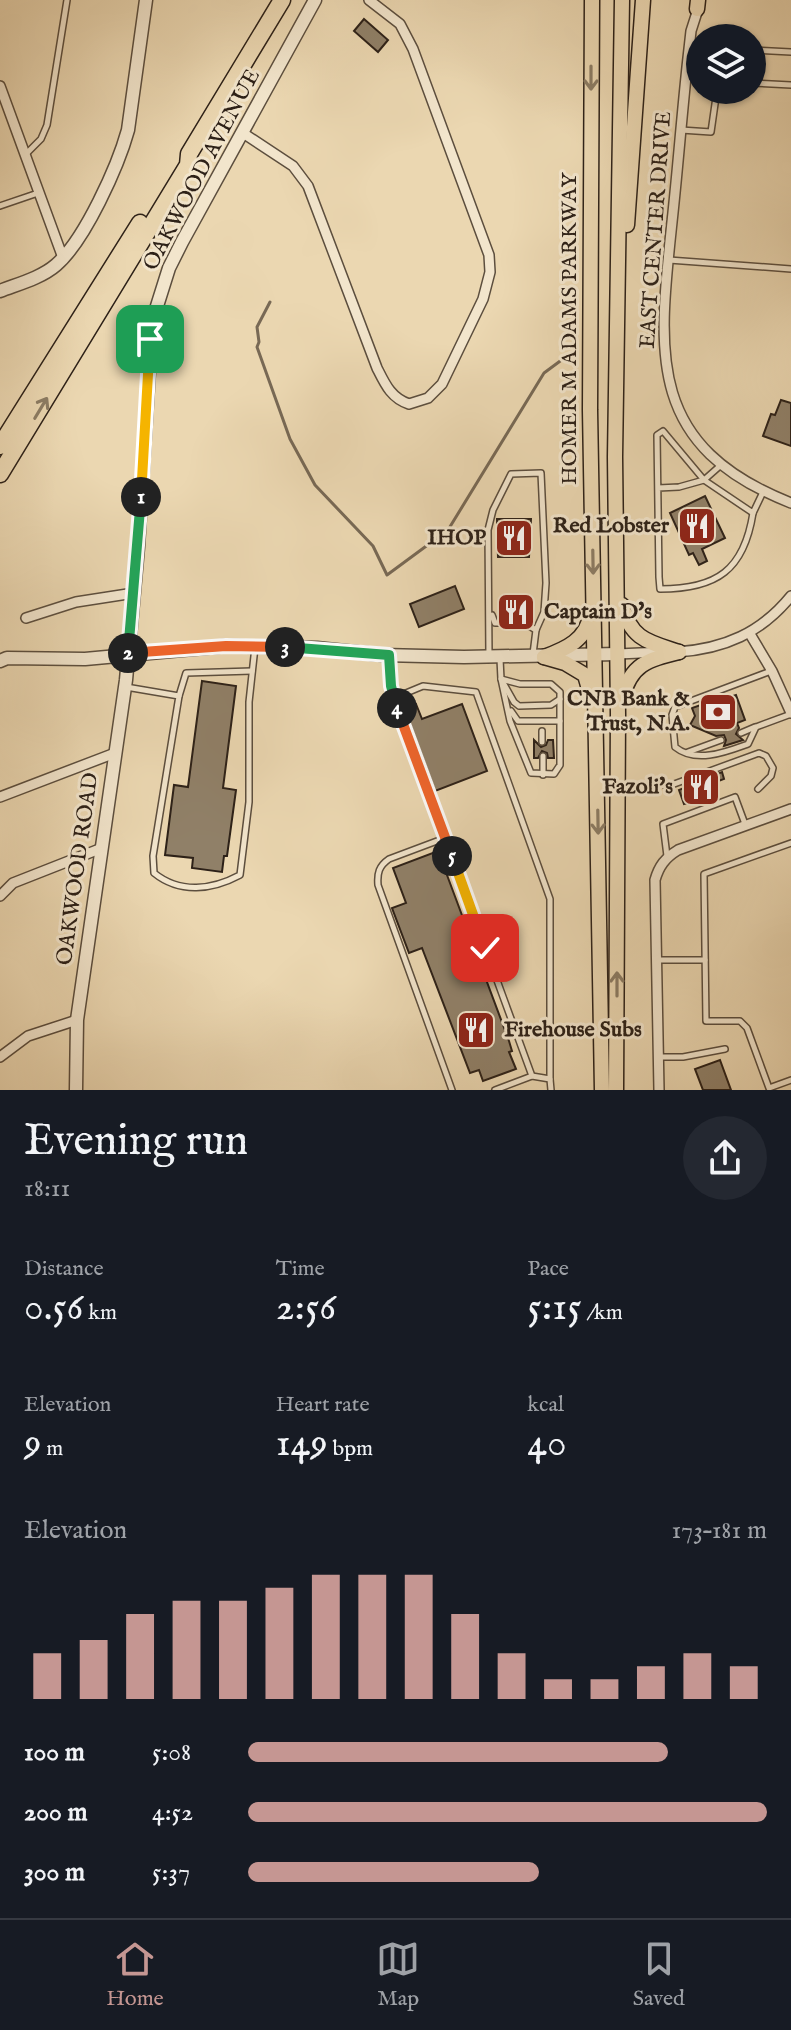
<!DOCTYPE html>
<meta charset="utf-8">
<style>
:root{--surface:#171b24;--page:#242831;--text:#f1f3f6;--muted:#9ea1a6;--line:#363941;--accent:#c59692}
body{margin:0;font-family:"IM FELL English",serif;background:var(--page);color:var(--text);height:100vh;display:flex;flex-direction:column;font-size:30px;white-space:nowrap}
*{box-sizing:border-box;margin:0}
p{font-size:26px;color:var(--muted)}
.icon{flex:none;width:44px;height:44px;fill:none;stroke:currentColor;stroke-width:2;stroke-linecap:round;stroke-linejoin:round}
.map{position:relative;height:1090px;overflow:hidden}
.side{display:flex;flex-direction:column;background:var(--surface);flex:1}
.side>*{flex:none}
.controls{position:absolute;left:686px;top:24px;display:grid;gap:16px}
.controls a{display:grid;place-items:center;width:80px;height:80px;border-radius:50%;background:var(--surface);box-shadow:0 2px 6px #0004;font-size:40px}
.pin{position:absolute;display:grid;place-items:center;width:68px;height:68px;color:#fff;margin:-34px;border-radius:16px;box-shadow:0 4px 12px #0006}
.km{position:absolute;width:40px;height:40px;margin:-20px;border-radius:50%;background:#222;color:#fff;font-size:22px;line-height:40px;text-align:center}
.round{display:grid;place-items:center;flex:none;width:84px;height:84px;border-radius:42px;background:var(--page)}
.summary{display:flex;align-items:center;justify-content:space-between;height:136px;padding:0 24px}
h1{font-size:44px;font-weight:600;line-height:60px}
.stats{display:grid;grid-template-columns:repeat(3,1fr);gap:12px;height:136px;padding:8px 24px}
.stats div{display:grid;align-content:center}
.stats b{font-size:40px;font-weight:600}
.stats small{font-size:22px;font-weight:400}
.stats p{font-size:22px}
.chart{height:224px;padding:16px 24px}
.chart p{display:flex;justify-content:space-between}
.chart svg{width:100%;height:144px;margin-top:8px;stroke:var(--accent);stroke-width:6}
ul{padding:0 24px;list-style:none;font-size:26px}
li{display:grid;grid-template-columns:128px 96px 1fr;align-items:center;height:60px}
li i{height:20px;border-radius:10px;background:var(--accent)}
.dock{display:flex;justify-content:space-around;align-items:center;height:112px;border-top:2px solid var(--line);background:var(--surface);font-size:22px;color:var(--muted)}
.dock a{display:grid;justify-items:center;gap:4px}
.dock .selected{color:var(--accent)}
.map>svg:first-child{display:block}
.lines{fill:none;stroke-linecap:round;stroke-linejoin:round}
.stream{stroke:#786955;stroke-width:3}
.building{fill:#908068;stroke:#2d2118;stroke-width:2}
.service-casing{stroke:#5c4e3e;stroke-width:8}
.minor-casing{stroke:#5c4e3e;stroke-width:12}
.tertiary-casing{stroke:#5c4e3e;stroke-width:15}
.primary-casing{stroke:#2d2118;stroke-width:17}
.trunk-casing{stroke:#2d2118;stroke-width:19}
.service{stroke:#f2e5cc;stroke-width:5}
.minor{stroke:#f2e5cc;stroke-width:9}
.tertiary{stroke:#f2e5cc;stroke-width:12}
.primary{stroke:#ebd7b1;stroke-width:14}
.trunk{stroke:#ebd7b1;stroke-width:16}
.oneway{stroke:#8c7c64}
.split-1-casing{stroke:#fff;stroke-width:16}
.split-2-casing{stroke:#fff;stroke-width:16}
.split-3-casing{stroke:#fff;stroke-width:16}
.split-4-casing{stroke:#fff;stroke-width:16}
.split-5-casing{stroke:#fff;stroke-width:16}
.split-6-casing{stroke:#fff;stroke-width:16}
.split-1{stroke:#f5b400;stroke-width:10}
.split-2{stroke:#22a559;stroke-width:10}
.split-3{stroke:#f0652b;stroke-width:10}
.split-4{stroke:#22a559;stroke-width:10}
.split-5{stroke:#f0652b;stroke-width:10}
.split-6{stroke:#f5b400;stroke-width:10}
.labels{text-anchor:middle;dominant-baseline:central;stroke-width:6;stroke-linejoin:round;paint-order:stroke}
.street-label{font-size:22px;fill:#2d2118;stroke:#f2e5cc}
.poi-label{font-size:22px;font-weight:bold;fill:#2d2118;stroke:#f2e5cc;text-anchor:end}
</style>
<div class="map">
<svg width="791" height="1090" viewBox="0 0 791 1090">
<rect width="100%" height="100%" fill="#ebd7b1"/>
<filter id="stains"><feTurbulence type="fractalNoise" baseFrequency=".0025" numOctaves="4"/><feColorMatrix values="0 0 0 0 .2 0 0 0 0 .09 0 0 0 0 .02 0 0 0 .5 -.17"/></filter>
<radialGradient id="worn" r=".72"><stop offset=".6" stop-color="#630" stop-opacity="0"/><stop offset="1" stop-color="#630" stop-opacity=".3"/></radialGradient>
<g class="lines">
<path class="stream" d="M270,302l-13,25 2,15 -2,5 33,92 25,46 58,61 14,29 61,-45 96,-157 27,-20"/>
</g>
<g class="building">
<path d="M364,19l24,21 -10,12 -24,-21z"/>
<path d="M781,400l10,3v43l-28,-10 8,-22 4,1z"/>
<path d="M705,496l20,42 -23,11 5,12 -8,4 -6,-12 -4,2 -19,-42z"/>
<path d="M497,519h34l-2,38h-31z"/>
<path d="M455,586l9,23 -45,18 -9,-23z"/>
<path d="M529,599v21l-29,-2 -1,-18z"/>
<path d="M202,681l34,5 -13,102 13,2 -9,66h-3l-2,16 -30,-4 1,-10 -28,-3 9,-70 14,2z"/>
<path d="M736,695l9,25 -8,3 2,5 -3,6 7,6 -19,6 2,-6 -2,-5 -8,1 -26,-11 5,-9 -3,-8 34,-12 1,2z"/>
<path d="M416,704l6,15 40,-15 25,67 -52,20 -31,-83z"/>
<path d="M534,740l7,7 5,-2 2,-5h5l1,18h-6l-1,-5 -5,-2 -4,7h-4z"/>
<path d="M722,772l2,7 -11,4 5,11 -34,10 -5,-14z"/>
<path d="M438,851l71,190 3,10 -3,1 7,17 -33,12 -4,-11 -9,3 -48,-125 -13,5 -17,-45 14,-5 -13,-35z"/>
<path d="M720,1060l11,30h-28l-8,-21z"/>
</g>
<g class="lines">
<defs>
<g id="service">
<path d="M752,50l39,2"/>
<path d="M752,83l39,2"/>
<path d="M681,130l30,2 6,-42"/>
<path d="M26,154l15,-15 6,-14 20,-125"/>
<path d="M0,206l38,-13"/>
<path d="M669,260l122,9"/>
<path d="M721,465l-17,15 49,33 10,-21"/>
<path d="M658,488l21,-1 25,-7 -41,-49 -6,4 2,142 1,12c57,0 84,-19 93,-76"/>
<path d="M492,615l3,8h29l12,7"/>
<path d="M389,656l2,30 10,32 131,358 18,3 1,11"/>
<path d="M489,657l-1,-127 5,-20 18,-36 30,-1 5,110 -2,29 -8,18 -3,24"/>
<path d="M500,659l1,20 13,23 5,4 32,-1 9,-6"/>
<path d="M771,671l-96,36 -3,8 3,32c21,17 51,5 73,-3l8,-17 35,-13"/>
<path d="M501,679l19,5h31l9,8v73l-6,9 -23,-1 -21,-52z"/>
<path d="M126,687l53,9 -26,160 1,17c26,21 58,17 86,2l9,-73v-100l6,-55"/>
<path d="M179,696l7,-23 66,-2"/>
<path d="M394,698l29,-12 53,6 74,207v180"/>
<path d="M511,711l7,10h42"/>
<path d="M542,731v11"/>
<path d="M741,733l14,-6"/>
<path d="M688,752l33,-12"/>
<path d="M543,756v19"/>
<path d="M666,787l93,-34 7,3 7,12 -2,8 -13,13"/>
<path d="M445,838l-56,21c-10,7 -12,14 -11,26l74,205"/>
<path d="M791,843l-87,31 2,147h34l7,7 22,60 22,-8"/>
<path d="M667,856l-4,-32 72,-27 10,27"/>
<path d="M656,960h49"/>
<path d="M658,1057h25l42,-8"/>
<path d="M495,1090l37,-14"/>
</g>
<g id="minor">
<path d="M699,6l-8,25 -3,27c-6,54 -10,109 -16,164 -14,132 -26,224 119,281"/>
<path d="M0,86l63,172"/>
<path d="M243,133l50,33 15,20 69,182c8,16 14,30 32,36l19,-6 14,-14 41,-85 7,-27 -1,-17 -76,-206 -13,-25 -31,-24"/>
<path d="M26,618l50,-16 58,-9"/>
<path d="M750,634l22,37 19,42"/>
<path d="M677,652c47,-3 84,-19 114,-56"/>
<path d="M618,654l44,-2"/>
<path d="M0,797l115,-44"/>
<path d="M0,896l13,-13 89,-35"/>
<path d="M0,1057l28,-21 49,-16"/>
<path d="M659,1090l-4,-210c4,-14 10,-22 23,-30l113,-41"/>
</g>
<g id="tertiary">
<path d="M0,291c18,-7 41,-13 56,-26 29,-25 62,-99 72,-135l18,-130"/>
<path d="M0,661l7,-3 78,1 141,-13 91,2 66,7 81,2 154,-3"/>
<path d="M76,1090l1,-70 49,-340 12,-133 14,-225 17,-54 13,-26 133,-242"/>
</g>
<g id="primary">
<path d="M592,0l-2,410 12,680"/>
<path d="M697,9l1,-9"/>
<path d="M627,225l16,-225"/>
<path d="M622,605c9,35 27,37 57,47"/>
<path d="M544,657c22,-8 43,-17 47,-44"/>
<path d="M544,657l21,6 20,12 6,21"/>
<path d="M622,698c9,-34 25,-38 57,-46"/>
<path d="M616,1090l2,-376 -3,-257 7,-457"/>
</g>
<g id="trunk">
<path d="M0,446l140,-223"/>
<path d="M0,474l188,-309 1,-11 93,-154"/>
</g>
</defs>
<use href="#service" class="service-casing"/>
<use href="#minor" class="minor-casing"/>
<use href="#tertiary" class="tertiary-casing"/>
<use href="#primary" class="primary-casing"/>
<use href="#trunk" class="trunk-casing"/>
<use href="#service" class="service"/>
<use href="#minor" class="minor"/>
<use href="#tertiary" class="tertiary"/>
<use href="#primary" class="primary"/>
<use href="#trunk" class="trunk"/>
</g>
<defs><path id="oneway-shaft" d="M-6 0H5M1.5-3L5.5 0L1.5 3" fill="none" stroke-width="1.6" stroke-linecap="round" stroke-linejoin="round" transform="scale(2)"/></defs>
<g class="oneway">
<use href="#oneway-shaft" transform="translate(591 78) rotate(90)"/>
<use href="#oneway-shaft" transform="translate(41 408) rotate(-59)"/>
<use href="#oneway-shaft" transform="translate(593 562) rotate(89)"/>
<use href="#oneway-shaft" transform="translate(598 822) rotate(89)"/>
<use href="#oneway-shaft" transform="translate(617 984) rotate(-90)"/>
</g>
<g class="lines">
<defs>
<path id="split-1" d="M141,497l9,-158"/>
<path id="split-2" d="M128,653l13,-156"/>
<path id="split-3" d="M128,653l98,-7 59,1"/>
<path id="split-4" d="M285,647l104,8 2,31 6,22"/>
<path id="split-5" d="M397,708l55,148"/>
<path id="split-6" d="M452,856l33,92"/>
</defs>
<use href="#split-1" class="split-1-casing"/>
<use href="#split-2" class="split-2-casing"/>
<use href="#split-3" class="split-3-casing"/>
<use href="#split-4" class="split-4-casing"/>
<use href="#split-5" class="split-5-casing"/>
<use href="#split-6" class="split-6-casing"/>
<use href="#split-1" class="split-1"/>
<use href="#split-2" class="split-2"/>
<use href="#split-3" class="split-3"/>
<use href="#split-4" class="split-4"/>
<use href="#split-5" class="split-5"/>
<use href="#split-6" class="split-6"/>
</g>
<defs>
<symbol id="restaurant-square" viewBox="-11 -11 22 22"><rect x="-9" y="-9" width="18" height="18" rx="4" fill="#8f2418" stroke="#f2e5cc"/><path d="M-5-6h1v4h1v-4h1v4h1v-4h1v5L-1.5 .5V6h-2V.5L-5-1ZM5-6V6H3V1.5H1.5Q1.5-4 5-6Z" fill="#fff"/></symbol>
<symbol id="bank-square" viewBox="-11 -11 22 22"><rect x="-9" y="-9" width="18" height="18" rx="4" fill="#8f2418" stroke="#f2e5cc"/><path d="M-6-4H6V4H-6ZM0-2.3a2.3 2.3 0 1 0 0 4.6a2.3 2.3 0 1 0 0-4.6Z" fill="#fff"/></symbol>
</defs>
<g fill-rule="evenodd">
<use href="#restaurant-square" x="675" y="504" width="44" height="44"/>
<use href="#restaurant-square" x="492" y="516" width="44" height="44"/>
<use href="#restaurant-square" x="494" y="590" width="44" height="44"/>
<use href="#bank-square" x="696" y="690" width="44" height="44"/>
<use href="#restaurant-square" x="679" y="765" width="44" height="44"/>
<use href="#restaurant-square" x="454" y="1008" width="44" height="44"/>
</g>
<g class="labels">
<g class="street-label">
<text transform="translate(202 170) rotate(-62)">OAKWOOD AVENUE</text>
<text transform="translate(656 230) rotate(-86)">EAST CENTER DRIVE</text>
<text transform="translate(570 329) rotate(-90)">HOMER M ADAMS PARKWAY</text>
<text transform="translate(78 869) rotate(-82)">OAKWOOD ROAD</text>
</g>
<g class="poi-label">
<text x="669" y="526">Red Lobster</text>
<text x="486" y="538">IHOP</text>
<text x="544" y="612" text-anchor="start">Captain D's</text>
<text x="690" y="699">CNB Bank &amp;<tspan x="690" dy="25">Trust, N.A.</tspan></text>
<text x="673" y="787">Fazoli's</text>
<text x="504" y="1030" text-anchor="start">Firehouse Subs</text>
</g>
</g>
<rect width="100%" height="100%" filter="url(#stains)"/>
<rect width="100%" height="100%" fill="url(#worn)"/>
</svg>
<div class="controls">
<a><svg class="icon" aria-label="layers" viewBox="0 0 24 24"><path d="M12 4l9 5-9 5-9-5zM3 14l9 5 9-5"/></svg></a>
</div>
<div class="pin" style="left:150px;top:339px;background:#1e9e55"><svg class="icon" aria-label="arrive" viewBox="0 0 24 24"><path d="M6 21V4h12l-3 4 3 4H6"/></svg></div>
<div class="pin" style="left:485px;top:948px;background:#d93025"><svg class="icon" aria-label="check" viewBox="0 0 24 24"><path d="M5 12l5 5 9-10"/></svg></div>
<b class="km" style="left:141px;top:497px">1</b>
<b class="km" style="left:128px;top:653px">2</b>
<b class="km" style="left:285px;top:647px">3</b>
<b class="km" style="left:397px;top:708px">4</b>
<b class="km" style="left:452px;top:856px">5</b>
</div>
<section class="side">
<div class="summary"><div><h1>Evening run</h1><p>18:11</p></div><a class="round"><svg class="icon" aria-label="share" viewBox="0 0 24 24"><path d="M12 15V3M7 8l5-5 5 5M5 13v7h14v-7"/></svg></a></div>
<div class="stats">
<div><p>Distance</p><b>0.56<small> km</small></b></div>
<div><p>Time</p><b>2:56</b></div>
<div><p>Pace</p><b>5:15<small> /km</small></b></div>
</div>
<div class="stats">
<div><p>Elevation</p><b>9<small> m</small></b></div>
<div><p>Heart rate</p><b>149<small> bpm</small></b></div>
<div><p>kcal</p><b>40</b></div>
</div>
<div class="chart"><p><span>Elevation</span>173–181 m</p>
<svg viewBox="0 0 160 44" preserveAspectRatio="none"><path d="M5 44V30M15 44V26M25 44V18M35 44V14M45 44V14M55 44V10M65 44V6M75 44V6M85 44V6M95 44V18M105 44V30M115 44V38M125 44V38M135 44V34M145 44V30M155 44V34"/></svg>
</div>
<ul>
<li><b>100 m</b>5:08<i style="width:81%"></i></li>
<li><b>200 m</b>4:52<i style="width:100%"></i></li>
<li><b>300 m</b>5:37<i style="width:56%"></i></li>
</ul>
</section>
<nav class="dock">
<a class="selected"><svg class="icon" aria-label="home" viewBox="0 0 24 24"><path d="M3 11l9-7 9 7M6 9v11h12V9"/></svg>Home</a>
<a><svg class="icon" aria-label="map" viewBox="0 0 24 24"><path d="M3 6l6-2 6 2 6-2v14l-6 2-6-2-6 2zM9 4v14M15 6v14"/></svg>Map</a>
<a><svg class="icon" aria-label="saved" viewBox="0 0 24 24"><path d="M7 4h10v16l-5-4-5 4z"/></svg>Saved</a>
</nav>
